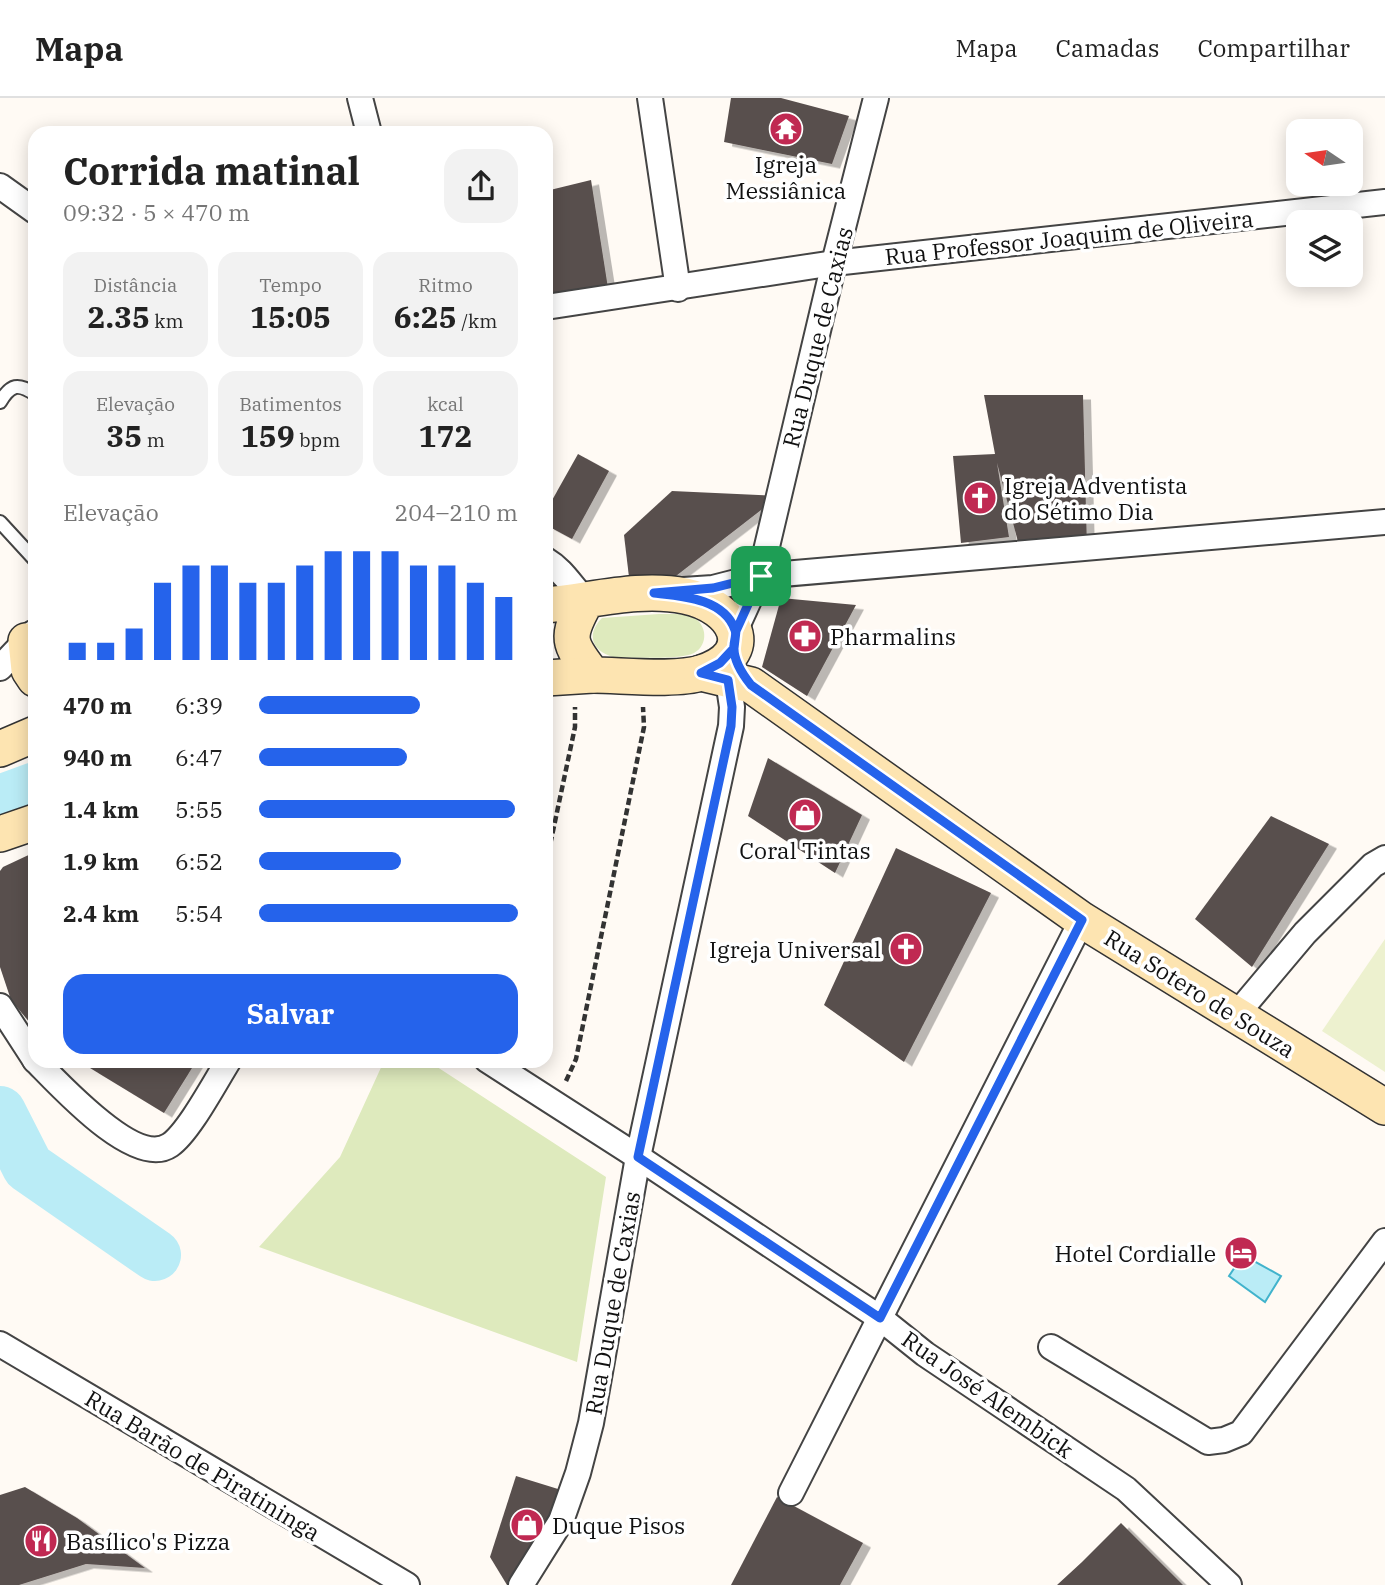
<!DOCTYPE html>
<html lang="pt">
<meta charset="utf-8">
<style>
:root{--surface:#fff;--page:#f2f2f2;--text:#222;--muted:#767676;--line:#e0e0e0;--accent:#2563eb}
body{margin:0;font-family:"IBM Plex Serif",serif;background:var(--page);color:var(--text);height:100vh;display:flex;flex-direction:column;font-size:26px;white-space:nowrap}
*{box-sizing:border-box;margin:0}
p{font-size:23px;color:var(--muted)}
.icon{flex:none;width:38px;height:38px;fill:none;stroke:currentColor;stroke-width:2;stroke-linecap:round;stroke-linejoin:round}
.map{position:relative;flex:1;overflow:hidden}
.sheet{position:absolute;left:28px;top:28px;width:525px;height:942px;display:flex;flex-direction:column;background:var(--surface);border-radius:21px;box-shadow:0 4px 18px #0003}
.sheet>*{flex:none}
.needle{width:46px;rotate:283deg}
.tools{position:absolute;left:1286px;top:21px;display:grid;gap:14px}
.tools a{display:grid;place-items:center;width:77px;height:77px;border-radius:14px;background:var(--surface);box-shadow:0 4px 18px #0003;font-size:35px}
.pin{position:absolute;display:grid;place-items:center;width:60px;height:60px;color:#fff;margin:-30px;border-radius:14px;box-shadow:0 4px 10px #0006}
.round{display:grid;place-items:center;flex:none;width:74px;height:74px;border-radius:21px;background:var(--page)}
.head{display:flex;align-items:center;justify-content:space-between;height:119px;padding:0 35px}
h1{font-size:38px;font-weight:700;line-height:52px}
.metrics{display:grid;grid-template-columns:repeat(3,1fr);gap:10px;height:119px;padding:7px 35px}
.metrics div{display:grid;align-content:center;border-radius:18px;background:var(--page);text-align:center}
.metrics b{font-size:30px;font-weight:700}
.metrics small{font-size:19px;font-weight:400}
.metrics p{font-size:19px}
.chart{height:196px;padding:14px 35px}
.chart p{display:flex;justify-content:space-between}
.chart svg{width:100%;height:126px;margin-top:7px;stroke:var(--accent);stroke-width:6}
.action{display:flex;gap:14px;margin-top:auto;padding:14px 35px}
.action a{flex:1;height:80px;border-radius:21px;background:var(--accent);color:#fff;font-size:28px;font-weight:700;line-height:80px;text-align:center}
ul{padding:0 35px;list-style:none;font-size:23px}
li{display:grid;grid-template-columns:112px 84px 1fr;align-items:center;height:52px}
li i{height:18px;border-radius:9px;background:var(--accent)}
header{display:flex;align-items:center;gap:42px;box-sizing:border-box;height:98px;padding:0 35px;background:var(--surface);border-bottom:2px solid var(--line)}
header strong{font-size:33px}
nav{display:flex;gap:38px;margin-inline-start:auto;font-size:24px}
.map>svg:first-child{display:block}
.green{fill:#deeabd}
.pitch{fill:#edf1cf}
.water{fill:#baecf6;stroke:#41b3cc;stroke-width:2}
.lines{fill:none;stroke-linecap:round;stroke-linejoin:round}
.river{stroke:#baecf6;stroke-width:52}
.building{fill:#594f4d;filter:url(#shadow)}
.lane-casing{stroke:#444;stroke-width:16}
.street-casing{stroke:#444;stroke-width:28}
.secondary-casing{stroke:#333;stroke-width:38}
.path{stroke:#333;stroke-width:4.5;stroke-dasharray:7 3.5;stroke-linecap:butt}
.lane{stroke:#fff;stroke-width:12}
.street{stroke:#fff;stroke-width:24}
.secondary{stroke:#fde4b1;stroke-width:35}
.route-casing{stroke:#fff;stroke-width:14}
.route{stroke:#2563eb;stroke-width:9}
.labels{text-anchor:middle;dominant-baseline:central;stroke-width:7;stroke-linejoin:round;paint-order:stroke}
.poi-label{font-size:23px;fill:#111;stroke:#fff;text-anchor:start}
.street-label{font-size:23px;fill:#111;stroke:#fff}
</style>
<header>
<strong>Mapa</strong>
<nav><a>Mapa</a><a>Camadas</a><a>Compartilhar</a></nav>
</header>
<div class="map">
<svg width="1385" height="1487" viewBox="0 0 1385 1487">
<defs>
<filter id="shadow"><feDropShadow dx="8" dy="4.5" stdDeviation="0" flood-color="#0004"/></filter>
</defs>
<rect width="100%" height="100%" fill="#fffaf4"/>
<g class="green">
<path d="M659,516c10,0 24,-1 33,3 15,6 17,28 2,36 -13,7 -60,4 -77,5 -23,-5 -33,-22 -15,-40z"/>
<path d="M384,963h44l178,116 -29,185 -318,-115 81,-90z"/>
</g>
<path class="pitch" d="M1385,841v133l-63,-41z"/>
<path class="water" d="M1243,1157l38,21 -16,26 -36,-26z"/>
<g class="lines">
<g class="river">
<path d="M0,703l35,-13"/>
<path d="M0,1014l28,55 127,88"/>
</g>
</g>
<g class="building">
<path d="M731,0h50l68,18 -17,48 -108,-22z"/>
<path d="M591,82l17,108 -54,8 -8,-35v-70z"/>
<path d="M984,297h99l4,153 -66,5 -24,-90 12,74 -48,6 -8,-87 42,-2z"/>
<path d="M578,356l31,17 -37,68 -26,-14v-14z"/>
<path d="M672,393l107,5 -125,97 -23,1 -7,-59z"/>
<path d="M781,500l75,7 -49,91 -45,-29z"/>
<path d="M768,660l94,57 -27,58 -87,-57z"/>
<path d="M1271,718l58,28 -77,123 -57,-48z"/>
<path d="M896,750l95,45 -87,169 -80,-57z"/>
<path d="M35,754v177l-24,-29 -11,-33v-96l3,-4z"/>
<path d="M95,962h102l-33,53 -74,-45z"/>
<path d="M516,1378l55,17 -51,92h-13l-17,-28z"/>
<path d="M25,1389l52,31 68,50 -59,-4 -67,21h-19v-90z"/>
<path d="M777,1399l86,46 -23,42h-109z"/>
<path d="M1121,1425l62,62h-126l25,-23z"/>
</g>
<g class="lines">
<defs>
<g id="lane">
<path d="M0,304c11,-18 18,-19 35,-8"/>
<path d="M0,424l35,38"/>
</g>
<g id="street">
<path d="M360,0l9,35"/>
<path d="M650,0l28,191"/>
<path d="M0,88l35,25"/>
<path d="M546,209l288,-44 551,-61"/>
<path d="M546,462c17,10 26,27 40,41"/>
<path d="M683,492l30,-2 47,-12 625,-54"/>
<path d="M735,533l25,-55 74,-313 42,-165"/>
<path d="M0,570l33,-35"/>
<path d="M0,908l35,54"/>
<path d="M1236,917l69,-82 68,-68 12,-7"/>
<path d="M35,962c24,24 100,109 135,85 19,-13 45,-63 59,-85"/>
<path d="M487,962l151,97 242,161 45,36 201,135 103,96"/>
<path d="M0,1246l407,241"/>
<path d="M1051,1249l157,95 16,-2 17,-7 144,-192"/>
<path d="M791,1395l291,-573"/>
<path d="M521,1487l40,-64 17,-48 13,-50 47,-266 93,-431 1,-19 -4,-27"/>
</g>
<g id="secondary">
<path d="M546,507c46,-4 93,-18 139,-9 50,10 76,58 16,77 -24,8 -81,2 -108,2 -25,-32 -28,-37 -7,-74"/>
<path d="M26,543l3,29 6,9"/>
<path d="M701,575l50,12 331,235 303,187"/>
<path d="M546,580l47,-3"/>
<path d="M0,651l35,-15"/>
<path d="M0,736l35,-12"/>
</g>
</defs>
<use href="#lane" class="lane-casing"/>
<use href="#street" class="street-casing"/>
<use href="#secondary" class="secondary-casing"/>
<g class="path">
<path d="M546,766l29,-137v-20"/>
<path d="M566,983l10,-22 68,-332 -1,-20"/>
</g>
<use href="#lane" class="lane"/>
<use href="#street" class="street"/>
<use href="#secondary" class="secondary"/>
</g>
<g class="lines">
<defs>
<path id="route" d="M761,478l-25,55 -2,17 -14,15 -19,10 27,7 4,27 -1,19 -93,431 242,161 202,-398 -331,-235c-8,-10 -18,-25 -17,-39 0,-6 3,-11 1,-16 -11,-32 -54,-34 -81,-37l59,-5 48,-12"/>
</defs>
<use href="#route" class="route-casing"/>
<use href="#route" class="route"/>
</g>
<defs>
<symbol id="temple-disc" viewBox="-11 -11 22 22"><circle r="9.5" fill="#c02952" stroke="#fff"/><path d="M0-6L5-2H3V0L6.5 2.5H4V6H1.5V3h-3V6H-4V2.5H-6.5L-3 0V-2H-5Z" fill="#fff"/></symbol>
<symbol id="church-disc" viewBox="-11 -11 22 22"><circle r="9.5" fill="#c02952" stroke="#fff"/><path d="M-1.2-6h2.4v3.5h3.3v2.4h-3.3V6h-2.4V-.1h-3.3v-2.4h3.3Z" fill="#fff"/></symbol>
<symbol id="pharmacy-disc" viewBox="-11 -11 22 22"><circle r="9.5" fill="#c02952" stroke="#fff"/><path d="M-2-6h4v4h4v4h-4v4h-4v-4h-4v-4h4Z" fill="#fff"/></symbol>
<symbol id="shop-disc" viewBox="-11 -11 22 22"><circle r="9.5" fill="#c02952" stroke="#fff"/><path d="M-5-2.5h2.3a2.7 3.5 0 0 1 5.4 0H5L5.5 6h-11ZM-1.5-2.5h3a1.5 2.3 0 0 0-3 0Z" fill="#fff"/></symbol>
<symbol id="hotel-disc" viewBox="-11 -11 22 22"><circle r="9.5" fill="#c02952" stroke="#fff"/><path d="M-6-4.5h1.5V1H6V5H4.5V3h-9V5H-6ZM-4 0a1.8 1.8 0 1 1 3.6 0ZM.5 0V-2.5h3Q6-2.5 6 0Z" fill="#fff"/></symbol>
<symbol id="restaurant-disc" viewBox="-11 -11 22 22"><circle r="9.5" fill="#c02952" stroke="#fff"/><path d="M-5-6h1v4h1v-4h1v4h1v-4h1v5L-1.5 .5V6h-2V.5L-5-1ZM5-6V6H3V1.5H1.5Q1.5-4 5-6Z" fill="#fff"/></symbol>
</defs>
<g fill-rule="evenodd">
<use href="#temple-disc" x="767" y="12" width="38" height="38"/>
<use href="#church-disc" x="961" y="381" width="38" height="38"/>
<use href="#pharmacy-disc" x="786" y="519" width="38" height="38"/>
<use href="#shop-disc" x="786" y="698" width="38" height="38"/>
<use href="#church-disc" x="887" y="832" width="38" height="38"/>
<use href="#hotel-disc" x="1222" y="1136" width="38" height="38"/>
<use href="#shop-disc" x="508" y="1408" width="38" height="38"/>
<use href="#restaurant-disc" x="22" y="1424" width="38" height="38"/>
</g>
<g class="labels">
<g class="poi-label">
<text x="786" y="66" text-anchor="middle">Igreja<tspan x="786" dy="26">Messiânica</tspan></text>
<text x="1004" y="387">Igreja Adventista<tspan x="1004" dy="26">do Sétimo Dia</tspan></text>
<text x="830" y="538">Pharmalins</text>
<text x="805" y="752" text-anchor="middle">Coral Tintas</text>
<text x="881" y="851" text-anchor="end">Igreja Universal</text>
<text x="1216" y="1155" text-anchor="end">Hotel Cordialle</text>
<text x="552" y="1427">Duque Pisos</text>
<text x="66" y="1443">Basílico's Pizza</text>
</g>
<g class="street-label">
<text transform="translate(1069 139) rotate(-6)">Rua Professor Joaquim de Oliveira</text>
<text transform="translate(817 239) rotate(-76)">Rua Duque de Caxias</text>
<text transform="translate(1200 895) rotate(32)">Rua Sotero de Souza</text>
<text transform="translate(612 1205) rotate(-80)">Rua Duque de Caxias</text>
<text transform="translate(988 1296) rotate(35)">Rua José Alembick</text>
<text transform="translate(203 1367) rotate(31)">Rua Barão de Piratininga</text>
</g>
</g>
</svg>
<div class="tools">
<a><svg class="needle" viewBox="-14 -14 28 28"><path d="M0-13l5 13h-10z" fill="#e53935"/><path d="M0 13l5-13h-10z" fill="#767676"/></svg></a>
<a><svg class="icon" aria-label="layers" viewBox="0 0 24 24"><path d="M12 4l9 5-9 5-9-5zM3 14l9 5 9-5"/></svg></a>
</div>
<div class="pin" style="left:761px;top:478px;background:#1e9e55"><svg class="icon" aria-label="arrive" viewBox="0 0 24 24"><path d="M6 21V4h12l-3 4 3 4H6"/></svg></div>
<section class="sheet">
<div class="head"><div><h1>Corrida matinal</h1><p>09:32 · 5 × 470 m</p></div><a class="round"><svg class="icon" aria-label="share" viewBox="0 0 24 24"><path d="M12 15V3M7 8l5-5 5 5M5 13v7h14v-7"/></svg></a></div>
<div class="metrics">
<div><p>Distância</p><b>2.35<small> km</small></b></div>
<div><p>Tempo</p><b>15:05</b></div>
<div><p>Ritmo</p><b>6:25<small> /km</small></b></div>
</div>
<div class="metrics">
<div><p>Elevação</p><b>35<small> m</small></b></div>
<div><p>Batimentos</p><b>159<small> bpm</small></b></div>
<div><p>kcal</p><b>172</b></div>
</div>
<div class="chart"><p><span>Elevação</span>204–210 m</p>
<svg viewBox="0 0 160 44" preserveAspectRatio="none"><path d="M5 44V38M15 44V38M25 44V33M35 44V17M45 44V11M55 44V11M65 44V17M75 44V17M85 44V11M95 44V6M105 44V6M115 44V6M125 44V11M135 44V11M145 44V17M155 44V22"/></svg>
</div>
<ul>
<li><b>470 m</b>6:39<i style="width:62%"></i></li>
<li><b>940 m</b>6:47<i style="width:57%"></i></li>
<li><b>1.4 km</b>5:55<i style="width:99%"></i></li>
<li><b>1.9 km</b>6:52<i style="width:55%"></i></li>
<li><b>2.4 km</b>5:54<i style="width:100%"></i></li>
</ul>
<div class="action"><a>Salvar</a></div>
</section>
</div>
